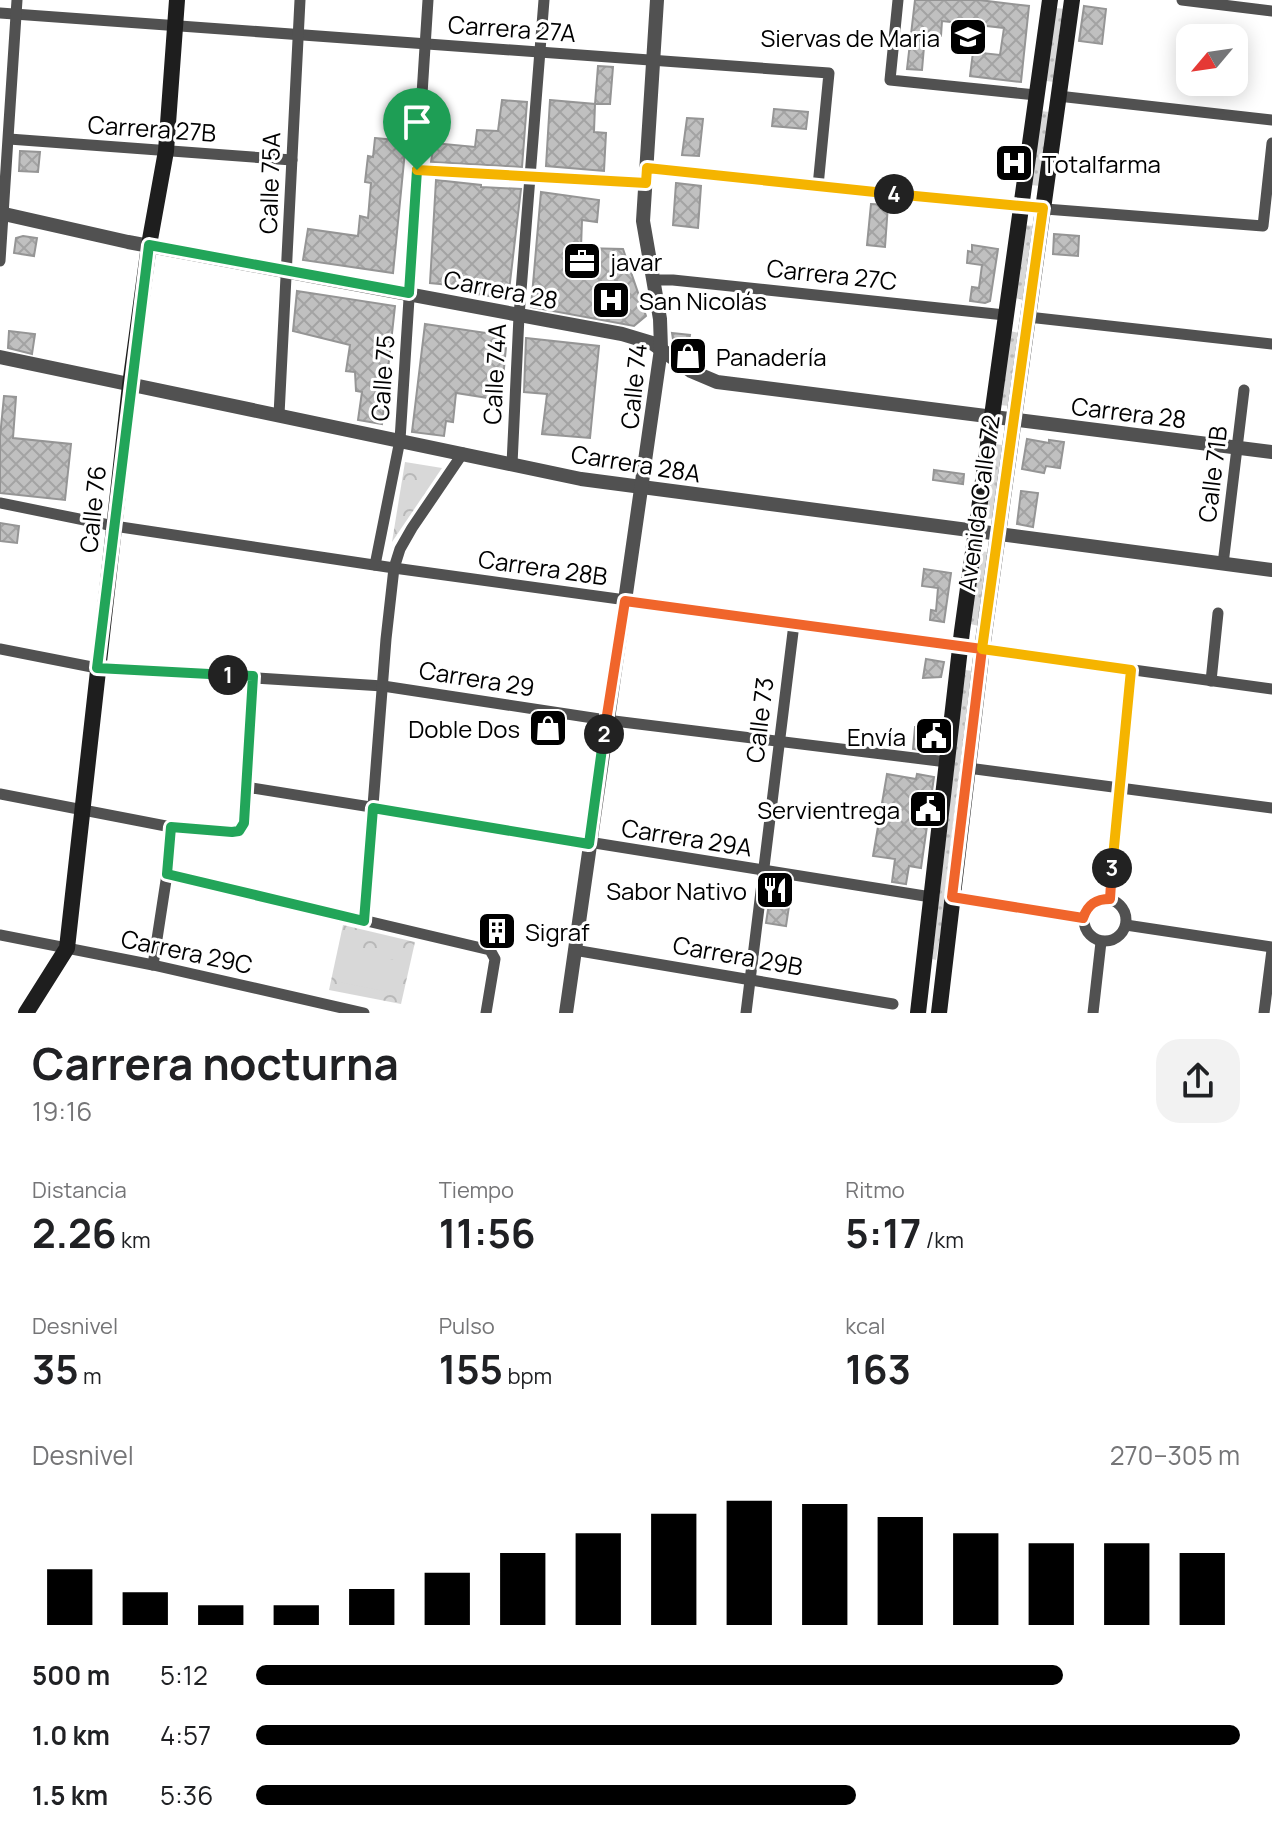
<!DOCTYPE html>
<html lang="es">
<meta charset="utf-8">
<style>
:root{--surface:#fff;--page:#f2f2f2;--text:#202124;--muted:#757577;--accent:#000}
body{margin:0;font-family:Manrope,sans-serif;background:var(--page);color:var(--text);height:100vh;display:flex;flex-direction:column;font-size:30px;white-space:nowrap}
*{box-sizing:border-box;margin:0}
p{font-size:26px;color:var(--muted)}
.icon{flex:none;width:44px;height:44px;fill:none;stroke:currentColor;stroke-width:2;stroke-linecap:round;stroke-linejoin:round}
.map{position:relative;height:1013px;overflow:hidden}
.side{display:flex;flex-direction:column;background:var(--surface);flex:1}
.side>*{flex:none}
.needle{width:52px;rotate:241deg}
.tools{position:absolute;left:1176px;top:24px;display:grid;gap:16px}
.tools a{display:grid;place-items:center;width:72px;height:72px;border-radius:16px;background:var(--surface);box-shadow:0 4px 20px #0003;font-size:40px}
.pin{position:absolute;display:grid;place-items:center;width:68px;height:68px;color:#fff;margin:-82px -34px;border-radius:50% 50% 50% 0;rotate:-45deg;box-shadow:0 0 8px #0007}
.pin .icon{rotate:45deg}
.km{position:absolute;width:40px;height:40px;margin:-20px;border-radius:50%;background:#222;color:#fff;font-size:22px;line-height:40px;text-align:center}
.round{display:grid;place-items:center;flex:none;width:84px;height:84px;border-radius:24px;background:var(--page)}
.headline{display:flex;align-items:center;justify-content:space-between;height:136px;padding:0 32px}
h1{font-size:44px;font-weight:700;line-height:60px}
.metrics{display:grid;grid-template-columns:repeat(3,1fr);gap:12px;height:136px;padding:8px 32px}
.metrics div{display:grid;align-content:center}
.metrics b{font-size:40px;font-weight:700}
.metrics small{font-size:22px;font-weight:400}
.metrics p{font-size:22px}
.chart{height:224px;padding:16px 32px}
.chart p{display:flex;justify-content:space-between}
.chart svg{width:100%;height:144px;margin-top:8px;stroke:var(--accent);stroke-width:6}
ul{padding:0 32px;list-style:none;font-size:26px}
li{display:grid;grid-template-columns:128px 96px 1fr;align-items:center;height:60px}
li i{height:20px;border-radius:10px;background:var(--accent)}
.map>svg:first-child{display:block}
.grass{fill:url(#grass-dots)}
.park{fill:url(#park-crowns)}
.pitch{fill:#d8d8d8}
.building{fill:url(#building-cross-hatch);stroke:#959595;stroke-width:2}
.lines{fill:none;stroke-linecap:round;stroke-linejoin:round}
.minor{stroke:#515151;stroke-width:11}
.tertiary{stroke:#515151;stroke-width:14}
.secondary{stroke:#1e1e1e;stroke-width:16}
.split-1-casing{stroke:#fff;stroke-width:16}
.split-2-casing{stroke:#fff;stroke-width:16}
.split-3-casing{stroke:#fff;stroke-width:16}
.split-4-casing{stroke:#fff;stroke-width:16}
.split-5-casing{stroke:#fff;stroke-width:16}
.split-1{stroke:#22a559;stroke-width:10}
.split-2{stroke:#22a559;stroke-width:10}
.split-3{stroke:#f0652b;stroke-width:10}
.split-4{stroke:#f5b400;stroke-width:10}
.split-5{stroke:#f5b400;stroke-width:10}
.labels{text-anchor:middle;dominant-baseline:central;stroke-width:6;stroke-linejoin:round;paint-order:stroke}
.street-label{font-size:24px;fill:#000;stroke:#fff}
.poi-label{font-size:24px;fill:#000;stroke:#fff;text-anchor:end}
</style>
<div class="map">
<svg width="1272" height="1013" viewBox="0 0 1272 1013">
<defs>
<pattern id="grass-dots" width="8" height="8" patternUnits="userSpaceOnUse" patternTransform="scale(2)"><rect width="8" height="8" fill="#d8d8d8"/><path d="M2 2h.1M6 6h.1" fill="none" stroke="#b8b8b8" stroke-width="1.8" stroke-linecap="round"/></pattern>
<pattern id="park-crowns" width="20" height="18" patternUnits="userSpaceOnUse" patternTransform="scale(2)"><rect width="20" height="18" fill="#d8d8d8"/><path d="M2 6a3 3 0 1 1 6 0M12 15a3 3 0 1 1 6 0" fill="none" stroke="#b8b8b8"/></pattern>
<pattern id="building-cross-hatch" width="8" height="8" patternUnits="userSpaceOnUse" patternTransform="scale(2)"><rect width="8" height="8" fill="#c0c0c0"/><path d="M0 0l8 8M0 8l8-8" fill="none" stroke="#a3a3a3"/></pattern>
</defs>
<rect width="100%" height="100%" fill="#fff"/>
<g class="grass">
<path d="M1056,8l9,1 -10,73 -9,-1z"/>
<path d="M1040,111l10,1 -10,74 -9,-1z"/>
<path d="M1024,225l9,1 -9,74 -9,-2z"/>
<path d="M1010,331l9,2 -10,73 -9,-1z"/>
<path d="M994,444l9,1 -10,74 -9,-1z"/>
<path d="M979,551l9,1 -9,74 -9,-2z"/>
<path d="M965,670l8,1 -22,201 -15,88 -4,-1z"/>
</g>
<g class="park">
<path d="M405,462l37,6 -50,74z"/>
<path d="M343,925l72,17 -14,62 -72,-14z"/>
</g>
<path class="pitch" d="M345,949l54,12 -6,32 -55,-11z"/>
<g class="building">
<path d="M915,0h64l50,6 -8,76 -51,-6 3,-24 27,3 4,-27 -62,-7 -1,15 -16,-1 -3,35 -15,-1z"/>
<path d="M1084,6l22,3 -4,35 -23,-3z"/>
<path d="M598,66l15,1 -3,37h-15z"/>
<path d="M502,100l25,2 -5,65 -91,-5 3,-19 41,4 2,-17 21,1z"/>
<path d="M550,100l45,4 -1,28 12,1 -2,38 -58,-5z"/>
<path d="M774,109l34,3 -2,17 -34,-3z"/>
<path d="M687,118l16,1 -4,37 -17,-1z"/>
<path d="M375,138l31,3 -13,132 -90,-13 5,-31 50,7 2,-20 8,2 3,-35 -6,-1 3,-26 5,1z"/>
<path d="M20,151l20,1 -2,20 -19,-1z"/>
<path d="M436,180l45,5v2l40,2 -13,110 -31,-5 -27,-9 -20,-2z"/>
<path d="M676,183l25,3 -3,42 -25,-3z"/>
<path d="M541,192l58,8 -2,22 -15,-2 -1,28 42,1 23,67 -12,10 -103,-19z"/>
<path d="M871,204l17,1 -3,42 -18,-2z"/>
<path d="M1054,234l25,2 -1,20 -25,-2z"/>
<path d="M23,236l14,2 -3,18 -20,-3 2,-15z"/>
<path d="M972,245l26,4 -8,52 -5,2 -15,-2 2,-14 7,1 3,-23 -15,-2 1,-12 4,1z"/>
<path d="M297,291l98,15 -13,118 -24,-4 4,-28 -6,-1 -1,-19 -9,-1 4,-26 -57,-14z"/>
<path d="M425,324l82,12 -6,64 -45,-7 -3,29 -7,-1 -2,15 -32,-4z"/>
<path d="M9,331l26,3 -3,20 -24,-6z"/>
<path d="M672,333l18,2 -1,6 8,1 -1,18 -22,-14z"/>
<path d="M526,338l73,8 -9,92 -48,-4 5,-40 -23,-2z"/>
<path d="M4,396l12,1 -3,41 58,6 -6,56 -65,-7v-56z"/>
<path d="M1027,439l22,4v-3l15,2 -4,26 -14,-2 -2,7 -22,-4z"/>
<path d="M934,470l30,4 -1,10 -30,-4z"/>
<path d="M1021,491l17,2 -5,34 -16,-3z"/>
<path d="M0,523l19,3 -2,17 -17,-2z"/>
<path d="M924,569l27,4 -7,49 -14,-2 1,-10 5,1 2,-23 -16,-2z"/>
<path d="M926,659l18,3 -3,15 -18,1z"/>
<path d="M915,727l22,2 -1,23 -23,-3z"/>
<path d="M887,774l29,5 1,-5 17,3 -13,91 -12,-2 -3,18 -14,-2 3,-23 -22,-3z"/>
<path d="M772,883l20,3 -6,40 -20,-3z"/>
<path d="M487,918l23,7 -3,23 -9,-1 -1,-7 -13,-2z"/>
</g>
<g class="lines">
<g class="minor">
<path d="M898,0l-8,80 146,15"/>
<path d="M1182,0l90,11"/>
<path d="M0,13l829,60 -11,113"/>
<path d="M1058,96l214,24"/>
<path d="M9,139l283,21"/>
<path d="M647,168l373,39 243,19 9,-83"/>
<path d="M417,170l229,13"/>
<path d="M0,261l17,-261"/>
<path d="M654,280h19l332,35"/>
<path d="M1028,317l244,27"/>
<path d="M279,415l21,-415"/>
<path d="M512,464l7,-148 25,-316"/>
<path d="M0,503l114,23 280,42 878,121"/>
<path d="M1223,564l21,-174"/>
<path d="M375,565l25,-125 28,-440"/>
<path d="M0,649l97,19 286,18 223,34 341,42"/>
<path d="M1211,681l7,-68"/>
<path d="M968,768l304,40"/>
<path d="M246,787l685,110"/>
<path d="M0,794l171,33 68,4 5,-8 9,-147"/>
<path d="M167,874l323,76 5,9 -9,54"/>
<path d="M952,897l131,21"/>
<circle cx="1105" cy="920" r="21"/>
<path d="M1110,899l21,-229"/>
<path d="M364,921l22,-282 8,-71 6,-19 12,-21 51,-75"/>
<path d="M1126,925l146,22"/>
<path d="M0,935l153,30 211,48"/>
<path d="M574,950l319,54"/>
<path d="M153,965l14,-91 4,-47"/>
<path d="M746,1013l48,-389"/>
<path d="M1093,1013l8,-71"/>
<path d="M1264,1013l8,-63"/>
</g>
<g class="tertiary">
<path d="M0,213l128,29 494,92 30,9 39,28 26,11 555,70"/>
<path d="M0,357l581,122 691,91"/>
<path d="M566,1013l95,-664 -1,-30 -17,-98 14,-221"/>
</g>
<g class="secondary">
<path d="M26,1013l41,-65 63,-563 19,-140 17,-94 11,-151"/>
<path d="M918,1013l44,-382 88,-631"/>
<path d="M939,1013l43,-364 90,-649"/>
</g>
</g>
<g class="lines">
<defs>
<path id="split-1" d="M228,675l-131,-7 52,-423 260,48 8,-123"/>
<path id="split-2" d="M228,675l25,1 -9,147 -5,8 -7,1 -61,-5 -4,47 197,47 9,-113 216,36 15,-110"/>
<path id="split-3" d="M604,734l21,-133 357,48 -30,248 131,21c5,-14 13,-19 27,-19l2,-31"/>
<path id="split-4" d="M894,194l149,14 -61,441 149,21 -19,198"/>
<path id="split-5" d="M417,170l229,13 1,-15 247,26"/>
</defs>
<use href="#split-1" class="split-1-casing"/>
<use href="#split-2" class="split-2-casing"/>
<use href="#split-3" class="split-3-casing"/>
<use href="#split-4" class="split-4-casing"/>
<use href="#split-5" class="split-5-casing"/>
<use href="#split-1" class="split-1"/>
<use href="#split-2" class="split-2"/>
<use href="#split-3" class="split-3"/>
<use href="#split-4" class="split-4"/>
<use href="#split-5" class="split-5"/>
</g>
<defs>
<symbol id="school-square" viewBox="-11 -11 22 22"><rect x="-9" y="-9" width="18" height="18" rx="4" fill="#000" stroke="#fff"/><path d="M0-5L7-2L0 1L-7-2ZM-4 1L0 2.5L4 1V4Q0 6-4 4Z" fill="#fff"/></symbol>
<symbol id="hospital-square" viewBox="-11 -11 22 22"><rect x="-9" y="-9" width="18" height="18" rx="4" fill="#000" stroke="#fff"/><path d="M-5-5h3v3.5h4V-5h3V5h-3V1.5h-4V5h-3Z" fill="#fff"/></symbol>
<symbol id="office-square" viewBox="-11 -11 22 22"><rect x="-9" y="-9" width="18" height="18" rx="4" fill="#000" stroke="#fff"/><path d="M-6-3h4V-5.5h4V-3h4V5H-6ZM-1-4.5V-3h2v-1.5ZM-6 0V1H6V0Z" fill="#fff"/></symbol>
<symbol id="shop-square" viewBox="-11 -11 22 22"><rect x="-9" y="-9" width="18" height="18" rx="4" fill="#000" stroke="#fff"/><path d="M-5-2.5h2.3a2.7 3.5 0 0 1 5.4 0H5L5.5 6h-11ZM-1.5-2.5h3a1.5 2.3 0 0 0-3 0Z" fill="#fff"/></symbol>
<symbol id="civic-square" viewBox="-11 -11 22 22"><rect x="-9" y="-9" width="18" height="18" rx="4" fill="#000" stroke="#fff"/><path d="M-.6-6.5H3V-4.5H.6V-3L4-1V1h2V6H-6V1h2V-1L-.6-3ZM-1.2 2.5V6h2.4V2.5Z" fill="#fff"/></symbol>
<symbol id="restaurant-square" viewBox="-11 -11 22 22"><rect x="-9" y="-9" width="18" height="18" rx="4" fill="#000" stroke="#fff"/><path d="M-5-6h1v4h1v-4h1v4h1v-4h1v5L-1.5 .5V6h-2V.5L-5-1ZM5-6V6H3V1.5H1.5Q1.5-4 5-6Z" fill="#fff"/></symbol>
<symbol id="building-square" viewBox="-11 -11 22 22"><rect x="-9" y="-9" width="18" height="18" rx="4" fill="#000" stroke="#fff"/><path d="M-4-6H4V6H1V3H-1V6H-4ZM-2.5-4.3h1.7v1.8h-1.7ZM.8-4.3h1.7v1.8H.8ZM-2.5-1h1.7V.8h-1.7ZM.8-1h1.7V.8H.8Z" fill="#fff"/></symbol>
</defs>
<g fill-rule="evenodd">
<use href="#school-square" x="946" y="15" width="44" height="44"/>
<use href="#hospital-square" x="992" y="141" width="44" height="44"/>
<use href="#office-square" x="560" y="239" width="44" height="44"/>
<use href="#hospital-square" x="589" y="278" width="44" height="44"/>
<use href="#shop-square" x="666" y="334" width="44" height="44"/>
<use href="#shop-square" x="526" y="706" width="44" height="44"/>
<use href="#civic-square" x="912" y="714" width="44" height="44"/>
<use href="#civic-square" x="906" y="787" width="44" height="44"/>
<use href="#restaurant-square" x="753" y="868" width="44" height="44"/>
<use href="#building-square" x="475" y="909" width="44" height="44"/>
</g>
<g class="labels">
<g class="street-label">
<text transform="translate(512 28) rotate(4)">Carrera 27A</text>
<text transform="translate(152 128) rotate(4)">Carrera 27B</text>
<text transform="translate(269 183) rotate(-88)">Calle 75A</text>
<text transform="translate(832 274) rotate(6)">Carrera 27C</text>
<text transform="translate(501 289) rotate(11)">Carrera 28</text>
<text transform="translate(494 374) rotate(-87)">Calle 74A</text>
<text transform="translate(382 378) rotate(-86)">Calle 75</text>
<text transform="translate(633 386) rotate(-84)">Calle 74</text>
<text transform="translate(1129 412) rotate(7)">Carrera 28</text>
<text transform="translate(636 463) rotate(9)">Carrera 28A</text>
<text transform="translate(1212 474) rotate(-83)">Calle 71B</text>
<text transform="translate(978 503) rotate(-82)">Avenida Calle 72</text>
<text transform="translate(92 509) rotate(-84)">Calle 76</text>
<text transform="translate(543 567) rotate(8)">Carrera 28B</text>
<text transform="translate(477 678) rotate(9)">Carrera 29</text>
<text transform="translate(759 720) rotate(-83)">Calle 73</text>
<text transform="translate(687 837) rotate(9)">Carrera 29A</text>
<text transform="translate(187 951) rotate(12)">Carrera 29C</text>
<text transform="translate(738 955) rotate(10)">Carrera 29B</text>
</g>
<g class="poi-label">
<text x="940" y="37">Siervas de Maria</text>
<text x="1042" y="163" text-anchor="start">Totalfarma</text>
<text x="610" y="261" text-anchor="start">javar</text>
<text x="639" y="300" text-anchor="start">San Nicolás</text>
<text x="716" y="356" text-anchor="start">Panadería</text>
<text x="520" y="728">Doble Dos</text>
<text x="906" y="736">Envía</text>
<text x="900" y="809">Servientrega</text>
<text x="747" y="890">Sabor Nativo</text>
<text x="525" y="931" text-anchor="start">Sigraf</text>
</g>
</g>
</svg>
<div class="tools">
<a><svg class="needle" viewBox="-14 -14 28 28"><path d="M0-13l5 13h-10z" fill="#e53935"/><path d="M0 13l5-13h-10z" fill="#757577"/></svg></a>
</div>
<div class="pin" style="left:417px;top:170px;background:#1e9e55"><svg class="icon" aria-label="arrive" viewBox="0 0 24 24"><path d="M6 21V4h12l-3 4 3 4H6"/></svg></div>
<b class="km" style="left:228px;top:675px">1</b>
<b class="km" style="left:604px;top:734px">2</b>
<b class="km" style="left:1112px;top:868px">3</b>
<b class="km" style="left:894px;top:194px">4</b>
</div>
<section class="side">
<div class="headline"><div><h1>Carrera nocturna</h1><p>19:16</p></div><a class="round"><svg class="icon" aria-label="share" viewBox="0 0 24 24"><path d="M12 15V3M7 8l5-5 5 5M5 13v7h14v-7"/></svg></a></div>
<div class="metrics">
<div><p>Distancia</p><b>2.26<small> km</small></b></div>
<div><p>Tiempo</p><b>11:56</b></div>
<div><p>Ritmo</p><b>5:17<small> /km</small></b></div>
</div>
<div class="metrics">
<div><p>Desnivel</p><b>35<small> m</small></b></div>
<div><p>Pulso</p><b>155<small> bpm</small></b></div>
<div><p>kcal</p><b>163</b></div>
</div>
<div class="chart"><p><span>Desnivel</span>270–305 m</p>
<svg viewBox="0 0 160 44" preserveAspectRatio="none"><path d="M5 44V27M15 44V34M25 44V38M35 44V38M45 44V33M55 44V28M65 44V22M75 44V16M85 44V10M95 44V6M105 44V7M115 44V11M125 44V16M135 44V19M145 44V19M155 44V22"/></svg>
</div>
<ul>
<li><b>500 m</b>5:12<i style="width:82%"></i></li>
<li><b>1.0 km</b>4:57<i style="width:100%"></i></li>
<li><b>1.5 km</b>5:36<i style="width:61%"></i></li>
</ul>
</section>
